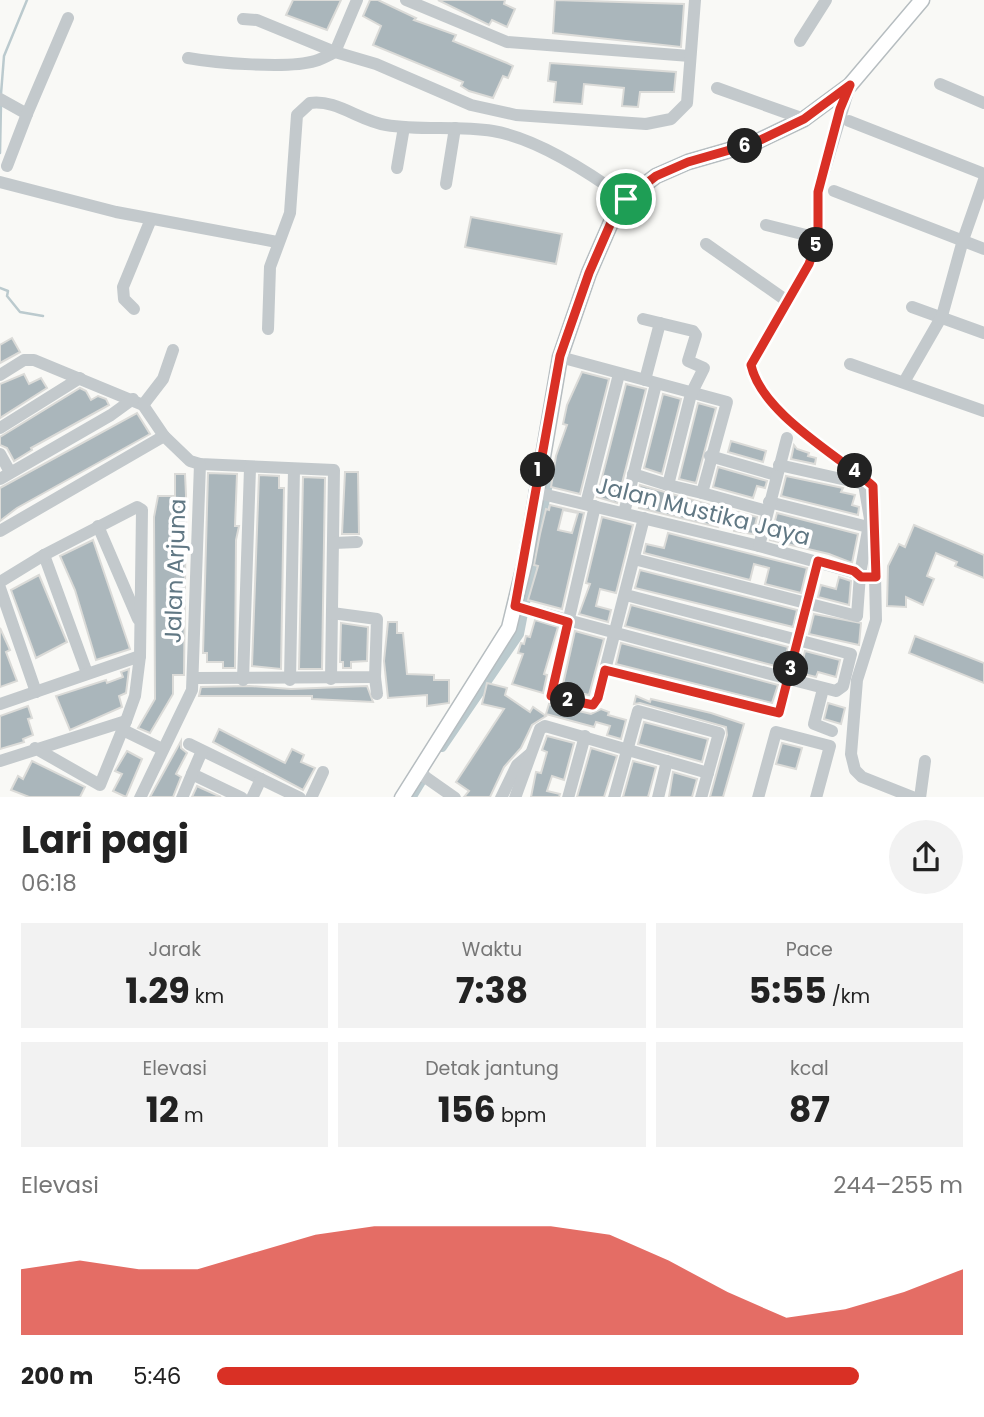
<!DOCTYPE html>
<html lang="id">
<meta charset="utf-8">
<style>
:root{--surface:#fff;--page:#f2f2f2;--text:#222;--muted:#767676;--accent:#d93025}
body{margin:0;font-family:Poppins,sans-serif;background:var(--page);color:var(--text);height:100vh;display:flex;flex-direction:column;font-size:26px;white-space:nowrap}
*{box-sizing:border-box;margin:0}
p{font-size:23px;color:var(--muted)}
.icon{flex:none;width:38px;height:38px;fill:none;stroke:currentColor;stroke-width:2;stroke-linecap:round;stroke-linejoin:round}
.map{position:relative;height:797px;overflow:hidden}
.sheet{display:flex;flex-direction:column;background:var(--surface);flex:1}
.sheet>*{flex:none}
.pin{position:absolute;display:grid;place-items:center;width:60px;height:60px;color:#fff;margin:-30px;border:4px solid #fff;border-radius:50%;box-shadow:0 2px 7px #0007}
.km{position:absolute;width:35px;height:35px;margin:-18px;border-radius:50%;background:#222;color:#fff;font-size:19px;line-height:35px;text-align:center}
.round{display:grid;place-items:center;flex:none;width:74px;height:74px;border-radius:37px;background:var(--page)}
.overview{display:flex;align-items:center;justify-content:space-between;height:119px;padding:0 21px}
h1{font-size:38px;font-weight:700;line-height:52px}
.figures{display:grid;grid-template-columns:repeat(3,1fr);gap:10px;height:119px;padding:7px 21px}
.figures div{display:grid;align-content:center;border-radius:0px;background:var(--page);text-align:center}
.figures b{font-size:35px;font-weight:700}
.figures small{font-size:19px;font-weight:400}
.figures p{font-size:19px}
.chart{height:196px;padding:14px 21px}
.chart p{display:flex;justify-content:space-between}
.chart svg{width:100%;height:126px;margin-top:7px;fill:var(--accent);opacity:.7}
ul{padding:0 21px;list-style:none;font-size:23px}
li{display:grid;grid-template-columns:112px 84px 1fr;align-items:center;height:52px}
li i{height:18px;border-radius:9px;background:var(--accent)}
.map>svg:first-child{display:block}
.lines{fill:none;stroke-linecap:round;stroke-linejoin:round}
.stream{stroke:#bbcace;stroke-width:2.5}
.canal{stroke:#bbcace;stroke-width:10}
.building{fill:#aab6bb;stroke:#dbdbd8;stroke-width:2;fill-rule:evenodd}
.major-casing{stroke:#b6bdc0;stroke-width:17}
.minor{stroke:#c3c9cc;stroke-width:12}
.major{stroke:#fff;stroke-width:14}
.route-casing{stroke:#fff;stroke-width:14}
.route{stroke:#d93025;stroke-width:9}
.labels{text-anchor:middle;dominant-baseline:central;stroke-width:7;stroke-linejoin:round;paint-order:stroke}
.street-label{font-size:23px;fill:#617884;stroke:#fff}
</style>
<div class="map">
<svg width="984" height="798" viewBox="0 0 984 798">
<rect width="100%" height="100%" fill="#f9f9f6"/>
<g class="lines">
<g class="stream">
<path d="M1,94l3,-38 23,-56"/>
<path d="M0,153l1,-49"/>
<path d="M0,288l8,3 -1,5 13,16 23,4"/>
</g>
<g class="canal">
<path d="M442,747l77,-113 30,-156"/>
<path d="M411,798l14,-23"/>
</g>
</g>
<g class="building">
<path d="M293,0h48l-14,30 -41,-15z"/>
<path d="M370,0h8l38,18 -2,2 42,15 -3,6 54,22 6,3 -5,12 -5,-2 -10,22 -24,-7 -8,-5 2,-4 -90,-37 8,-19 -18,-10z"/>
<path d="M438,0h67l-1,4 11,5 -8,18 -15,-7 -3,5z"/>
<path d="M555,0l129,4 -3,43 -128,-14z"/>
<path d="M550,63l126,9 -2,20h-34l-2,15 -16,-1 2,-18 -40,-4 -2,20 -28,-2 2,-20 -8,-1z"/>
<path d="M471,217l91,17 -6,30 -91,-17z"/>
<path d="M12,338l8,14 -20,11v-18z"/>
<path d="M582,372l27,7 -29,115 -29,-7 5,-31 11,-31 -4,-1 4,-19z"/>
<path d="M24,374l5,10 12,-6 6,10 -47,30v-34z"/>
<path d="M626,384l20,5 -29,114 -20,-6z"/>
<path d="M80,388l6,3 5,9 7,-4 8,3 3,6 -78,43 1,2 -18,11 -7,-13 -7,-3v-8z"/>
<path d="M663,394l18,5 -19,75 -18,-6z"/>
<path d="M698,403l18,5 -20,75 -17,-4z"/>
<path d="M137,413l13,21 -133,74 -17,13v-33z"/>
<path d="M731,441l35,10 -3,11 -35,-10z"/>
<path d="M794,445l3,4 12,4 -1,3 8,2 -1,6 -24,-5z"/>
<path d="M718,467l49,14 -2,7 -8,-2 -4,12 -40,-11z"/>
<path d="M345,472h13l1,62h-17z"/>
<path d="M208,473l29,1 -2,52h4l-3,14 -1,128h-12v-6h-16v-9h-4z"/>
<path d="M175,474h10l1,21 -2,180h-11v19l-23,39 -12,-5 17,-29 -1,-182 4,-21h17z"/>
<path d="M259,475l20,1v12h5l-3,181 -29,-3z"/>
<path d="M786,476l57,12 -2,4 14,3 -3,10 7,2 -1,8 -77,-19z"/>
<path d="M303,477l22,1 -3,191h-23z"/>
<path d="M640,485l74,21 -3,10 10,3 -3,8 -79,-19 3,-10 -5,-1z"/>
<path d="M550,505l34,8 -22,96 -34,-9 10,-34 -4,-1 6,-31 6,-25 3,1zM563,510l15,3 -6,20 -14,-3z"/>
<path d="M737,512l20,5 -4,17 -19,-3z"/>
<path d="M777,513l81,21 -6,29 -23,-9 -59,-14z"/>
<path d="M602,517l31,8 -17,68 -16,-4 -4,17 15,4 -3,12 -29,-8 11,-30 -4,-1z"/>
<path d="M914,525l70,30v23l-29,-12 2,-4 -21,-9 -9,23 7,3 -11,26 -17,-8v10l-19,-1 1,-40 11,-22 6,3z"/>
<path d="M668,533l139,35 -6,25 -36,-9 4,-16 -15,-4 -4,16 -106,-27 2,-9 18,4z"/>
<path d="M93,540l37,109 -34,11 -21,-70 -15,-34z"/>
<path d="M640,570l157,40 -4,17 -158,-39z"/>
<path d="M39,575l28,67 -31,16 -25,-68z"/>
<path d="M839,577l12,4 -2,24 -31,-8 3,-12 15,4z"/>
<path d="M631,605l157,42 -5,21 -158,-42z"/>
<path d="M814,614l47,9 -2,22 -50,-11z"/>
<path d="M535,620l23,7 -14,47 3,1 -4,18 -31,-9 11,-30 -5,-1 3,-10 3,1 2,-8 4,1z"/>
<path d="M388,622h9v11h6l4,41 27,1v5h15v23l-22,3v-11l-39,3 -4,-37z"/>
<path d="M341,623l27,4 -1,34 -16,1v6h-8v-6h-3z"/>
<path d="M0,628l10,22 -4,2 11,29 -17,6z"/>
<path d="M575,631l29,8 -15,56 -27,-6z"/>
<path d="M915,636l69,27v20l-75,-30z"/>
<path d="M621,643l157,42 -6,18 -156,-39z"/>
<path d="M805,651l35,9 -4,17 -18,-5 -2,5 -16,-4z"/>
<path d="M129,669l-3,24 -7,3 3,11 -52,23 -14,-34 50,-16 1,3 16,-6 -2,-5z"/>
<path d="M487,683l20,5 -2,7 25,17 3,-5 13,9 -14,9 -11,23 -17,19 -14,30h-26l5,-6 -13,-9 48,-73 -22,-5z"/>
<path d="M249,686l42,3 76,-3 6,16 -61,-3v-3h-113l2,-9z"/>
<path d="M636,696l14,6 1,-3 60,14 33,11 -21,73h-13l17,-62 -1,-8 -86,-24 -6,1z"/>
<path d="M828,703l17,5 -4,16 -17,-5z"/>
<path d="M549,704l42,10 10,-5 8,3 -1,3 18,5 -5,19 -14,-4 3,-9 -14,-4 -2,5 -48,-13z"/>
<path d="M28,706l4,12 -4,1 5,16 -10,4 1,3 -24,7v-33z"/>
<path d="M644,722l64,17 -6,23 -64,-18z"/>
<path d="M219,729l66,34 7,-14 12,6 -3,7 14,6 -12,22 -90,-48z"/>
<path d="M547,736l27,7 -10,37 -12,-4 -5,15 13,3 -1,3h-28l5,-25 5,1 6,-21 -5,-2z"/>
<path d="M181,741v7l6,5 -11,21 5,3 -8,20h-23z"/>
<path d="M782,743l20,5 -6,21 -20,-5z"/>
<path d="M591,748l26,8 -13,41h-27z"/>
<path d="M127,751l15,8 -16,38 -13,-6 9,-17 -7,-3z"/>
<path d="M32,761l53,26 -5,10h-51l-18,-7 7,-14 5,3z"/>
<path d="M633,761l23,6 -8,30h-25z"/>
<path d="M673,772l24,7 -5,18h-23z"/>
<path d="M197,786l4,2 20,9h-29z"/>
</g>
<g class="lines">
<defs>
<path id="major" d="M402,798l107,-170 16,-66 35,-205 29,-84 27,-62 10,-12 30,-23 32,-14 66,-19 50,-24 46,-34 72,-85"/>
</defs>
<use href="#major" class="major-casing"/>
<g class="minor">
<path d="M406,0l101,42 183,14"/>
<path d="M243,19l14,1 78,32 41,12 95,41 45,10 130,9 25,-5 16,-16 8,-103"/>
<path d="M800,41l26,-41"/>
<path d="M335,52l22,-52"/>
<path d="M188,58c27,5 101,11 127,3 7,-2 14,-6 20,-9"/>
<path d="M940,84l44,19"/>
<path d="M850,85l-32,107v46l-9,25 -58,102c11,49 88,90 122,121l3,134 -19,60 -6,74 4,16 7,7 53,21"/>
<path d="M717,88l87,31"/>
<path d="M0,99l27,15 41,-96"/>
<path d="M849,121l135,53"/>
<path d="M7,166l20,-52"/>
<path d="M397,168l7,-41"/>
<path d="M0,182l116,30 161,30"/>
<path d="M446,184l9,-56"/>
<path d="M834,191l150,58"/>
<path d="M766,225l52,13"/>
<path d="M706,244l81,57"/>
<path d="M912,307l72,26"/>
<path d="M134,309l-10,-10 -1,-12 28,-68"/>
<path d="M268,329l2,-62 20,-54 7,-98 13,-12c26,-4 50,18 76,22 35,6 71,0 107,6 43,7 97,42 133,68"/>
<path d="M560,357l167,45 -25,91 -34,-8"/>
<path d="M850,364l134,47"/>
<path d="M0,375l24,-15h10l109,45 21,31 -164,95"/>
<path d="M645,380l15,-57"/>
<path d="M904,382l38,-66 21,-76 21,-60"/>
<path d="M143,405l20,-26 10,-29"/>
<path d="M0,428l80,-50"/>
<path d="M164,436l26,25 10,3 134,6 -3,209"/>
<path d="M0,454l10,18"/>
<path d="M710,456l66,19"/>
<path d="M633,474l35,11 23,-91 13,-26 -16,-7 8,-26 -3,-4 -50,-12"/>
<path d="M0,479l111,-64 22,-16"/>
<path d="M534,492l225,54 101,28"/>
<path d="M702,493l65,18"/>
<path d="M769,502l99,25"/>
<path d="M586,504l33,-130"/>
<path d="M595,506l-44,190 42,9 5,-7 7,-28"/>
<path d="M624,513l32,-129"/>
<path d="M98,526l40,93"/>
<path d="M334,543l23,-1"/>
<path d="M759,546l28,-108"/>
<path d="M44,555l43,118"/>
<path d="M634,559l223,57 3,-42 10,-55 -6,-35 -85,-19"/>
<path d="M0,582l44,-27 93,-48 5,3 -2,146 -140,48"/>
<path d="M0,588l36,104"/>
<path d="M626,595l225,59 -8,32 -7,5 -47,-12 -11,34 -173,-43 39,-152"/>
<path d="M515,606l274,73 29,-118"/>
<path d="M375,677l2,17"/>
<path d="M193,678l182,-1 2,-58 -45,-6"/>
<path d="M243,680l7,-212"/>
<path d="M290,680l4,-211"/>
<path d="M823,689l-9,35 18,7"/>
<path d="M126,721l9,-25 5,-40"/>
<path d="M123,730l39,19"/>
<path d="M189,744l111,54"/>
<path d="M202,751l-10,23 50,24"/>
<path d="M0,761l126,-40 -26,64 -65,-37"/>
<path d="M418,772l37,26"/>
<path d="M140,798l52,-108 8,-226"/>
<path d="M182,798l10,-24"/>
<path d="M252,798l9,-19"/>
<path d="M311,798l12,-26"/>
<path d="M501,798l16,-33 13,-11"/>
<path d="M515,798l25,-69 5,-3 163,47"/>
<path d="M568,798l17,-62"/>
<path d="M614,798l24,-87 81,22 -18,65"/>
<path d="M658,798l9,-37"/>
<path d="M758,798l18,-66 54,14 -14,52"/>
<path d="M920,798l5,-37"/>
</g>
<use href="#major" class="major"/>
</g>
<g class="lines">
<defs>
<path id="route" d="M850,85l-10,24 -22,83v46l-9,26 -58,101c11,49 87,90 122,121l3,91h-15l-7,-6 -36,-10 -39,152 -174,-43 -7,28 -5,7 -42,-9 17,-74 -53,-16 45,-250 29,-83 27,-62 10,-12 30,-23 32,-14 66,-19 50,-24z"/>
</defs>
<use href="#route" class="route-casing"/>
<use href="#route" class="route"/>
</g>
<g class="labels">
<g class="street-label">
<text transform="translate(703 511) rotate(14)">Jalan Mustika Jaya</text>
<text transform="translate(175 571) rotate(-88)">Jalan Arjuna</text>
</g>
</g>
</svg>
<div class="pin" style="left:626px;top:199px;background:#1e9e55"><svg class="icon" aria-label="arrive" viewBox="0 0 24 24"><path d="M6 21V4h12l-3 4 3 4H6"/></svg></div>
<b class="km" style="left:538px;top:470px">1</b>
<b class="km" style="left:568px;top:700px">2</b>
<b class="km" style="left:791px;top:669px">3</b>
<b class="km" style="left:855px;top:471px">4</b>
<b class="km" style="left:816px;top:245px">5</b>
<b class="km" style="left:745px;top:146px">6</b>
</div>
<section class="sheet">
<div class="overview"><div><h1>Lari pagi</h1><p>06:18</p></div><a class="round"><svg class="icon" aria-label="share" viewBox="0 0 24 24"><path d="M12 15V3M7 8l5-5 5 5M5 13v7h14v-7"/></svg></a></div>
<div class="figures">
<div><p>Jarak</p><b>1.29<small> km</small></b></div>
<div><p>Waktu</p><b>7:38</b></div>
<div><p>Pace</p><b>5:55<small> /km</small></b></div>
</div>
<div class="figures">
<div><p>Elevasi</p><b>12<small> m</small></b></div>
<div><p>Detak jantung</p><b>156<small> bpm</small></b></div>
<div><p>kcal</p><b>87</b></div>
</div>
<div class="chart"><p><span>Elevasi</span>244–255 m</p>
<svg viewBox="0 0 160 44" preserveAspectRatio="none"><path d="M0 44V21L10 18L20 21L30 21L40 15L50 9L60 6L70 6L80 6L90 6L100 9L110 18L120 29L130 38L140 35L150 29L160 21V44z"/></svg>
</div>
<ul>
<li><b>200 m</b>5:46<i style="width:86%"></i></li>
</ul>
</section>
